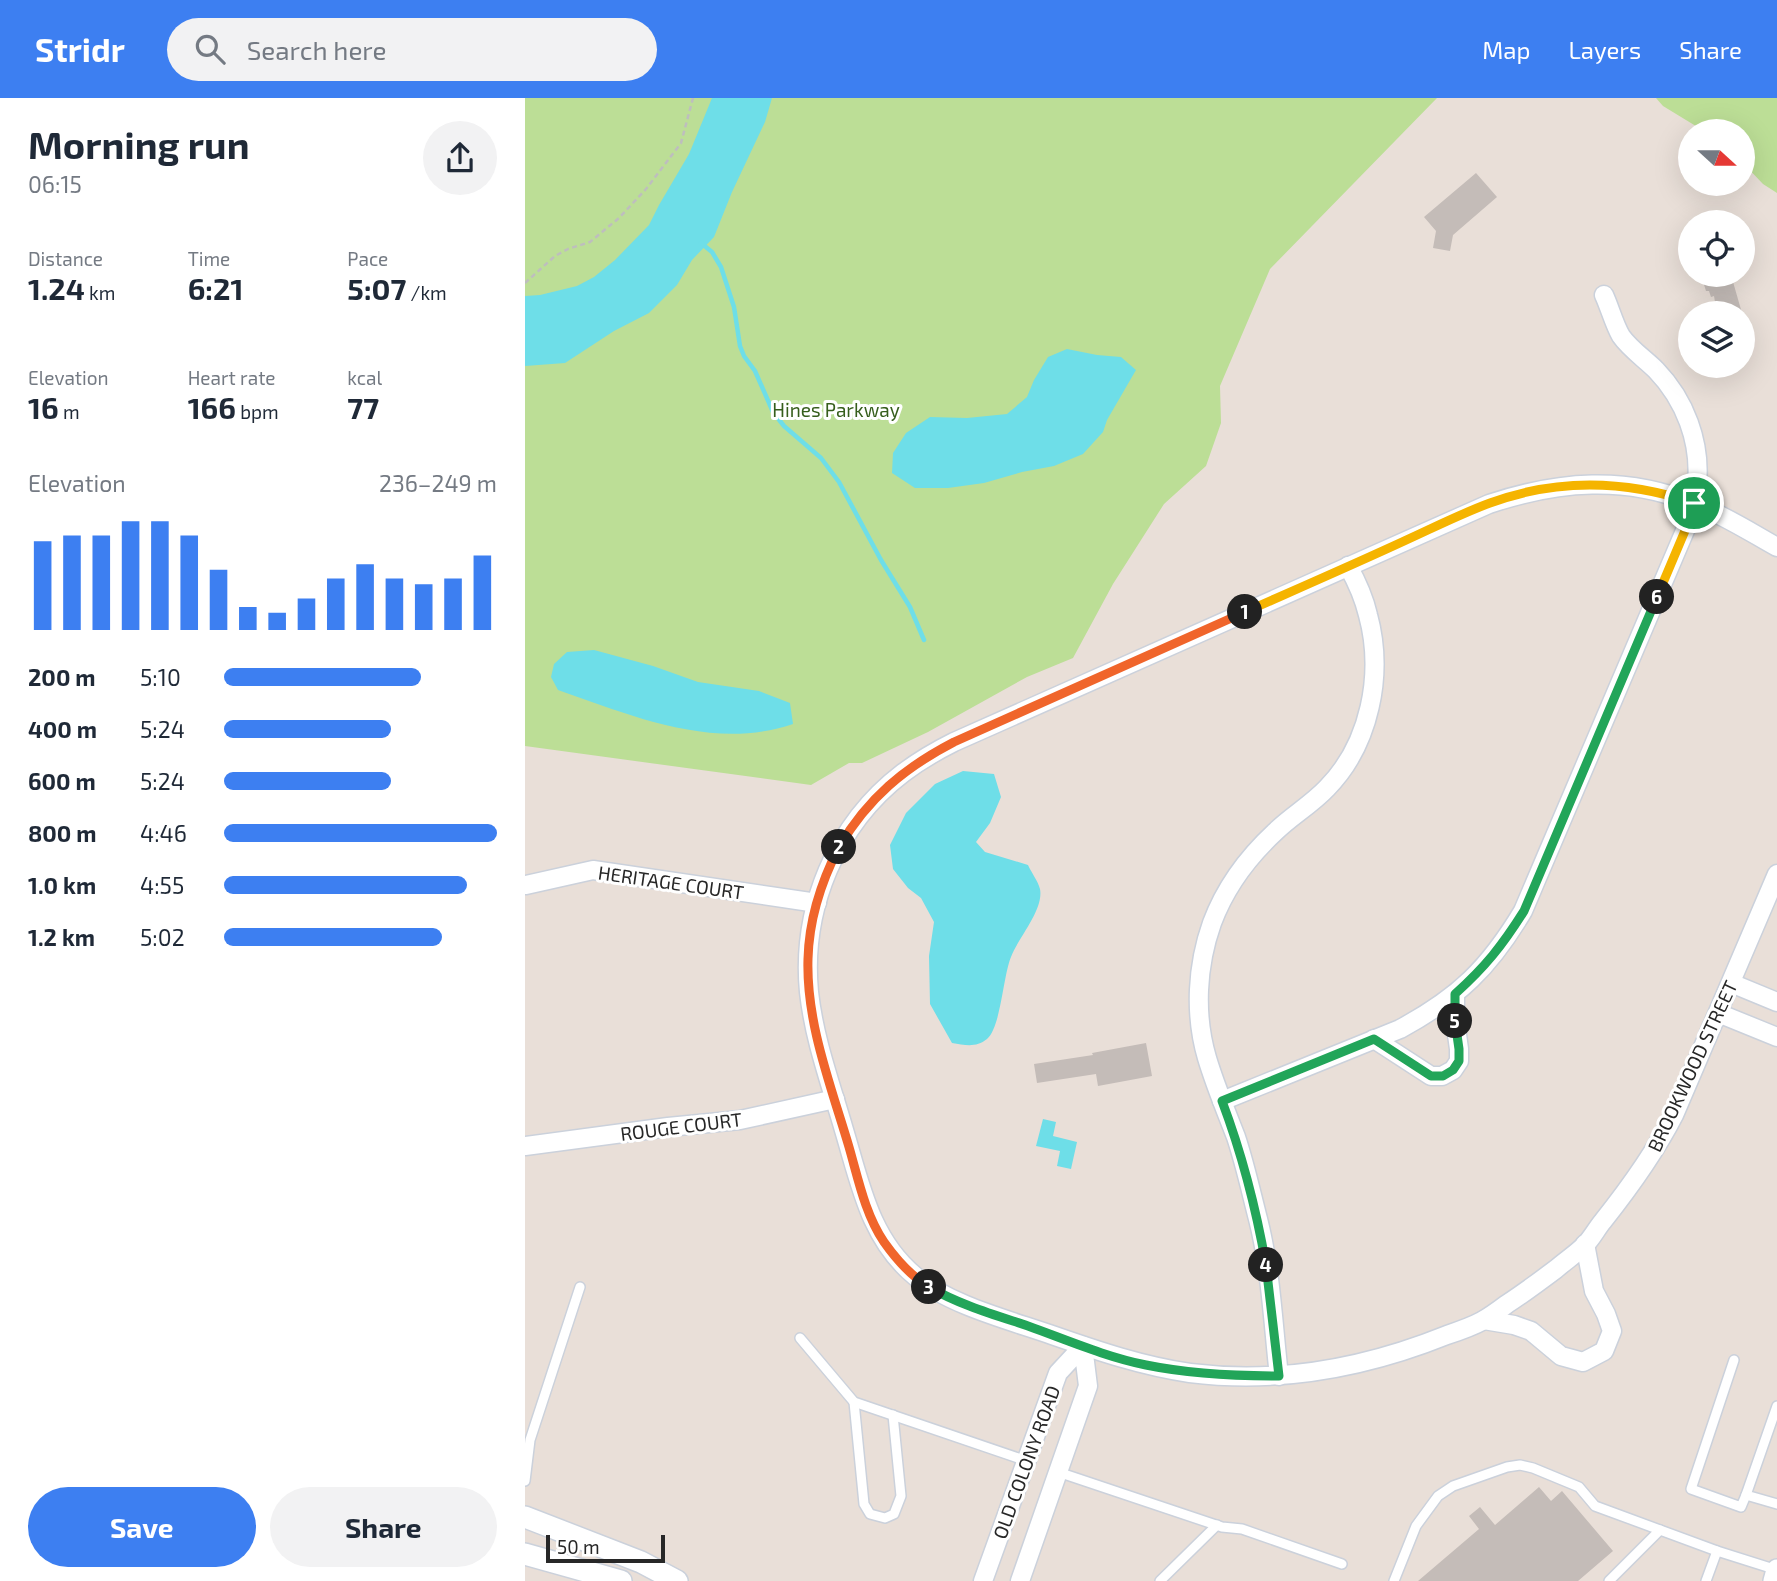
<!DOCTYPE html>
<meta charset="utf-8">
<style>
:root{--surface:#fff;--page:#f2f2f3;--text:#1f2937;--muted:#747a83;--accent:#3d7ff1}
body{margin:0;font-family:"Exo 2",sans-serif;background:var(--page);color:var(--text);height:100vh;display:flex;flex-direction:column;font-size:26px;white-space:nowrap}
*{box-sizing:border-box;margin:0}
p{font-size:23px;color:var(--muted)}
.icon{flex:none;width:38px;height:38px;fill:none;stroke:currentColor;stroke-width:2;stroke-linecap:round;stroke-linejoin:round}
.map{position:relative;flex:1;overflow:hidden}
.side{display:flex;flex-direction:column;background:var(--surface);width:525px}
.side>*{flex:none}
.needle{width:46px;rotate:111deg}
.fabs{position:absolute;left:1153px;top:21px;display:grid;gap:14px}
.fabs a{display:grid;place-items:center;width:77px;height:77px;border-radius:50%;background:var(--surface);box-shadow:0 7px 28px #0002;font-size:35px}
.scale{position:absolute;left:21px;bottom:18px;width:119px;box-sizing:border-box;padding-left:7px;border:4px solid #272727;border-top:0;font-size:19px;line-height:24px;white-space:nowrap;color:#272727;-webkit-text-stroke:5px #fff;paint-order:stroke}
.pin{position:absolute;display:grid;place-items:center;width:60px;height:60px;color:#fff;margin:-30px;border:4px solid #fff;border-radius:50%;box-shadow:0 2px 7px #0007}
.km{position:absolute;width:35px;height:35px;margin:-18px;border-radius:50%;background:#222;color:#fff;font-size:19px;line-height:35px;text-align:center}
.round{display:grid;place-items:center;flex:none;width:74px;height:74px;border-radius:37px;background:var(--page)}
.head{display:flex;align-items:center;justify-content:space-between;height:119px;padding:0 28px}
h1{font-size:38px;font-weight:700;line-height:52px}
.figures{display:grid;grid-template-columns:repeat(3,1fr);gap:10px;height:119px;padding:7px 28px}
.figures div{display:grid;align-content:center}
.figures b{font-size:30px;font-weight:700}
.figures small{font-size:19px;font-weight:400}
.figures p{font-size:19px}
.chart{height:196px;padding:14px 28px}
.chart p{display:flex;justify-content:space-between}
.chart svg{width:100%;height:126px;margin-top:7px;stroke:var(--accent);stroke-width:6}
.action{display:flex;gap:14px;margin-top:auto;padding:14px 28px}
.action a{flex:1;height:80px;border-radius:42px;background:var(--accent);color:#fff;font-size:28px;font-weight:700;line-height:80px;text-align:center}
.action a+a{background:var(--page);color:var(--text)}
ul{padding:0 28px;list-style:none;font-size:23px}
li{display:grid;grid-template-columns:112px 84px 1fr;align-items:center;height:52px}
li i{height:18px;border-radius:9px;background:var(--accent)}
header{display:flex;align-items:center;gap:42px;box-sizing:border-box;height:98px;padding:0 35px;background:var(--accent);color:#fff}
header strong{font-size:33px}
nav{display:flex;gap:38px;margin-inline-start:auto;font-size:24px}
.search{width:490px;height:63px;background:var(--page);display:flex;align-items:center;gap:18px;box-sizing:border-box;padding:0 24px;border-radius:38px;color:var(--muted);font-size:26px}
main{display:flex;flex:1;min-height:0}
.map>svg:first-child{display:block}
.green{fill:#bcde96}
.water{fill:#6edee8}
.lines{fill:none;stroke-linecap:round;stroke-linejoin:round}
.stream{stroke:#6edee8;stroke-width:4.5}
.building{fill:#c4bcb8}
.service-casing{stroke:#cbd1db;stroke-width:12}
.minor-casing{stroke:#cbd1db;stroke-width:21}
.tertiary-casing{stroke:#cbd1db;stroke-width:24}
.path{stroke:#bebebe;stroke-width:2.5;stroke-dasharray:5 3.5;stroke-linecap:butt}
.service{stroke:#fff;stroke-width:9}
.minor{stroke:#fff;stroke-width:18}
.tertiary{stroke:#fff;stroke-width:21}
.split-1-casing{stroke:#fff;stroke-width:14}
.split-2-casing{stroke:#fff;stroke-width:14}
.split-3-casing{stroke:#fff;stroke-width:14}
.split-4-casing{stroke:#fff;stroke-width:14}
.split-5-casing{stroke:#fff;stroke-width:14}
.split-6-casing{stroke:#fff;stroke-width:14}
.split-7-casing{stroke:#fff;stroke-width:14}
.split-1{stroke:#f5b400;stroke-width:9}
.split-2{stroke:#f0652b;stroke-width:9}
.split-3{stroke:#f0652b;stroke-width:9}
.split-4{stroke:#22a559;stroke-width:9}
.split-5{stroke:#22a559;stroke-width:9}
.split-6{stroke:#22a559;stroke-width:9}
.split-7{stroke:#f5b400;stroke-width:9}
.labels{text-anchor:middle;dominant-baseline:central;stroke-width:6;stroke-linejoin:round;paint-order:stroke}
.park-label{font-size:19px;fill:#365e1c;stroke:#fff}
.street-label{font-size:19px;fill:#272727;stroke:#fff}
</style>
<header>
<strong>Stridr</strong>
<div class="search"><svg class="icon" aria-label="search" viewBox="0 0 24 24"><circle cx="10" cy="10" r="6"/><path d="M15 15l6 6"/></svg>Search here</div>
<nav><a>Map</a><a>Layers</a><a>Share</a></nav>
</header>
<main>
<section class="side">
<div class="head"><div><h1>Morning run</h1><p>06:15</p></div><a class="round"><svg class="icon" aria-label="share" viewBox="0 0 24 24"><path d="M12 15V3M7 8l5-5 5 5M5 13v7h14v-7"/></svg></a></div>
<div class="figures">
<div><p>Distance</p><b>1.24<small> km</small></b></div>
<div><p>Time</p><b>6:21</b></div>
<div><p>Pace</p><b>5:07<small> /km</small></b></div>
</div>
<div class="figures">
<div><p>Elevation</p><b>16<small> m</small></b></div>
<div><p>Heart rate</p><b>166<small> bpm</small></b></div>
<div><p>kcal</p><b>77</b></div>
</div>
<div class="chart"><p><span>Elevation</span>236–249 m</p>
<svg viewBox="0 0 160 44" preserveAspectRatio="none"><path d="M5 44V13M15 44V11M25 44V11M35 44V6M45 44V6M55 44V11M65 44V23M75 44V36M85 44V38M95 44V33M105 44V26M115 44V21M125 44V26M135 44V28M145 44V26M155 44V18"/></svg>
</div>
<ul>
<li><b>200 m</b>5:10<i style="width:72%"></i></li>
<li><b>400 m</b>5:24<i style="width:61%"></i></li>
<li><b>600 m</b>5:24<i style="width:61%"></i></li>
<li><b>800 m</b>4:46<i style="width:100%"></i></li>
<li><b>1.0 km</b>4:55<i style="width:89%"></i></li>
<li><b>1.2 km</b>5:02<i style="width:80%"></i></li>
</ul>
<div class="action"><a>Save</a><a>Share</a></div>
</section>
<div class="map">
<svg width="1252" height="1483" viewBox="0 0 1252 1483">
<rect width="100%" height="100%" fill="#e9dfd8"/>
<g class="green">
<path d="M0,0h912l-167,171 -50,117 1,37 -15,43 -42,38 -51,80 -40,74 -46,19 -99,55 -66,31h-13l-38,22 -286,-39z"/>
<path d="M1131,0h121v95l-14,-9 -20,-21v-32h-39l-41,-25z"/>
</g>
<g class="water">
<path d="M187,0h60l-7,24 -33,70 -18,45 -22,23 -15,25 -28,28 -35,18 -49,32 -40,3v-70l15,-1 37,-9 17,-9 21,-17 34,-35 10,-20 30,-51z"/>
<path d="M542,251l30,6 24,2 15,13 -29,50 -4,12 -20,22 -29,12 -32,6 -38,11 -36,5h-33l-23,-15 1,-20 13,-20 24,-16 37,1 40,-4 20,-17 7,-17 14,-23z"/>
<path d="M69,552l59,16 45,16 61,9 31,12 3,21c-80,27 -160,-8 -235,-34l-7,-13 3,-13 13,-12z"/>
<path d="M438,673l31,3 7,23 -11,26 -14,19 9,10 43,13c3,7 10,16 12,24 4,21 -22,49 -29,68 -8,19 -10,70 -24,82 -11,9 -22,6 -35,4l-22,-39 -1,-48 5,-34 -13,-24 -13,-10 -15,-19 -3,-24 16,-32 29,-29z"/>
<path d="M518,1021l13,3 -3,14 24,6 -6,27 -14,-3 3,-15 -24,-5z"/>
</g>
<g class="lines">
<path class="stream" d="M176,145l11,9 9,15 13,40 6,39 4,10 11,15 18,41 11,14 37,32 18,24 42,78 29,47 14,33"/>
</g>
<g class="building">
<path d="M951,75l21,24 -44,38 -3,16 -17,-3 3,-17 -12,-14z"/>
<path d="M1187,177h19l11,38h-20l-4,-12 -3,1 -1,-6 -3,1 -2,-6h-3l-4,-13z"/>
<path d="M621,945l6,33 -54,10 -2,-12 -59,9 -3,-19 59,-9 -1,-2z"/>
<path d="M1014,1389l12,14 11,-10 51,60 -35,30h-160l61,-52 -10,-13 11,-9 15,18z"/>
</g>
<g class="lines">
<defs>
<g id="service">
<path d="M275,1240l54,64 173,59"/>
<path d="M1209,1262l-43,129 50,18 5,-12"/>
<path d="M329,1304l10,102 6,10 15,4 9,-4 7,-18 -8,-81"/>
<path d="M1252,1308l-31,89 31,9"/>
<path d="M533,1374l164,55 20,2 100,35"/>
<path d="M0,1383l5,-41 50,-153"/>
<path d="M635,1483l57,-56"/>
<path d="M869,1483l22,-55 22,-30 15,-10 54,-19 13,-2 13,3 46,19 16,19 122,45 60,19"/>
<path d="M1084,1483l51,-51"/>
<path d="M1181,1483l11,-30"/>
</g>
<g id="minor">
<path d="M1252,449c-27,-15 -53,-32 -82,-43 -69,-29 -137,-23 -206,0l-535,238c-18,9 -35,19 -51,31 -67,51 -102,135 -94,219 5,47 22,93 35,138 16,53 26,109 71,146 34,29 94,44 137,59 46,16 90,31 138,38 88,11 175,-5 257,-38 12,-4 24,-8 35,-14 9,-5 17,-11 25,-17 17,-11 33,-23 49,-35 9,-8 20,-15 29,-24 7,-7 12,-17 18,-24 27,-34 51,-67 71,-106l103,-241"/>
<path d="M1,787l67,-15 224,33"/>
<path d="M1206,885l46,19"/>
<path d="M1193,915l59,24"/>
<path d="M849,941l57,37h11l11,-6 6,-9v-12l-4,-29v-26"/>
<path d="M697,1003l178,-72c59,-32 89,-61 123,-118l164,-385c4,-14 9,-28 10,-42 4,-42 -12,-84 -41,-114 -11,-11 -26,-21 -35,-34 -7,-12 -11,-28 -17,-41"/>
<path d="M0,1048l143,-19 72,-7 95,-21"/>
<path d="M959,1222l30,5 17,6 30,25 22,6 21,-11 8,-20 -6,-17 -12,-23 -9,-47"/>
<path d="M754,1278c-6,-52 -8,-106 -21,-157 -7,-27 -13,-55 -22,-82 -10,-26 -21,-52 -29,-79 -13,-44 -10,-93 5,-135 13,-35 36,-66 63,-91 16,-16 36,-27 52,-44 43,-44 57,-114 41,-173 -4,-17 -11,-33 -20,-49"/>
<path d="M458,1483l75,-208 25,-27 5,40 -68,195"/>
</g>
<g id="tertiary">
<path d="M0,1419l116,45 36,19"/>
<path d="M0,1456l96,27"/>
<path d="M1249,1483l3,-11"/>
</g>
</defs>
<use href="#service" class="service-casing"/>
<use href="#minor" class="minor-casing"/>
<use href="#tertiary" class="tertiary-casing"/>
<path class="path" d="M0,185l30,-27 13,-7 22,-7 29,-24 27,-29 35,-46 12,-45"/>
<use href="#service" class="service"/>
<use href="#minor" class="minor"/>
<use href="#tertiary" class="tertiary"/>
</g>
<g class="lines">
<defs>
<path id="split-1" d="M720,514c52,-23 105,-46 157,-70 29,-13 58,-28 88,-39 68,-25 136,-23 204,0"/>
<path id="split-2" d="M314,749c29,-49 65,-79 115,-105l291,-130"/>
<path id="split-3" d="M314,749c-18,35 -30,72 -31,112 -2,64 23,127 41,188 9,31 16,67 35,95 12,17 27,34 45,45"/>
<path id="split-4" d="M404,1189c31,18 66,28 99,39 39,14 78,31 118,39 44,9 88,11 133,11l-13,-111"/>
<path id="split-5" d="M741,1167c-10,-57 -24,-111 -44,-164l152,-62 57,37h12l10,-6 6,-9v-12l-4,-28"/>
<path id="split-6" d="M930,923v-27c30,-27 47,-48 69,-83l133,-314"/>
<path id="split-7" d="M1132,499l30,-71 7,-23"/>
</defs>
<use href="#split-1" class="split-1-casing"/>
<use href="#split-2" class="split-2-casing"/>
<use href="#split-3" class="split-3-casing"/>
<use href="#split-4" class="split-4-casing"/>
<use href="#split-5" class="split-5-casing"/>
<use href="#split-6" class="split-6-casing"/>
<use href="#split-7" class="split-7-casing"/>
<use href="#split-1" class="split-1"/>
<use href="#split-2" class="split-2"/>
<use href="#split-3" class="split-3"/>
<use href="#split-4" class="split-4"/>
<use href="#split-5" class="split-5"/>
<use href="#split-6" class="split-6"/>
<use href="#split-7" class="split-7"/>
</g>
<g class="labels">
<g class="park-label">
<text x="311" y="311">Hines Parkway</text>
</g>
<g class="street-label">
<text transform="translate(146 784) rotate(8)">HERITAGE COURT</text>
<text transform="translate(1167 968) rotate(-65)">BROOKWOOD STREET</text>
<text transform="translate(156 1028) rotate(-7)">ROUGE COURT</text>
<text transform="translate(501 1364) rotate(-70)">OLD COLONY ROAD</text>
</g>
</g>
</svg>
<div class="fabs">
<a><svg class="needle" viewBox="-14 -14 28 28"><path d="M0-13l5 13h-10z" fill="#e53935"/><path d="M0 13l5-13h-10z" fill="#747a83"/></svg></a>
<a><svg class="icon" aria-label="locate" viewBox="0 0 24 24"><circle cx="12" cy="12" r="6"/><path d="M12 2v4M12 18v4M2 12h4M18 12h4"/></svg></a>
<a><svg class="icon" aria-label="layers" viewBox="0 0 24 24"><path d="M12 4l9 5-9 5-9-5zM3 14l9 5 9-5"/></svg></a>
</div>
<div class="scale">50 m</div>
<div class="pin" style="left:1169px;top:405px;background:#1e9e55"><svg class="icon" aria-label="arrive" viewBox="0 0 24 24"><path d="M6 21V4h12l-3 4 3 4H6"/></svg></div>
<b class="km" style="left:720px;top:514px">1</b>
<b class="km" style="left:314px;top:749px">2</b>
<b class="km" style="left:404px;top:1189px">3</b>
<b class="km" style="left:741px;top:1167px">4</b>
<b class="km" style="left:930px;top:923px">5</b>
<b class="km" style="left:1132px;top:499px">6</b>
</div>
</main>
